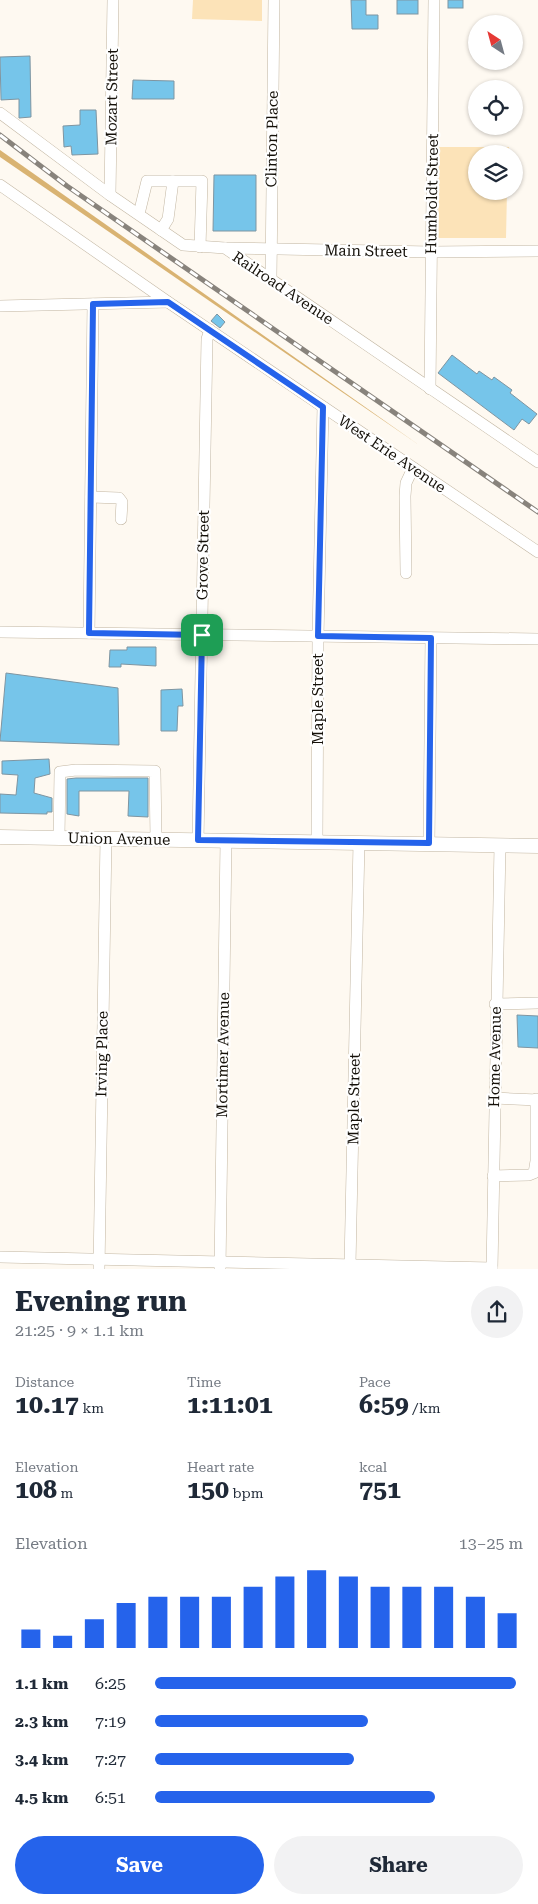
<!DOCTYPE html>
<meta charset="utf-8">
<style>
:root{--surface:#fff;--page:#f2f2f3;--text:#1f2937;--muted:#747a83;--accent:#2563eb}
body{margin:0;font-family:"Roboto Serif",serif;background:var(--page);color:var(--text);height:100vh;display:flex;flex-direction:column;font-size:19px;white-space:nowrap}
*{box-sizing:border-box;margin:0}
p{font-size:16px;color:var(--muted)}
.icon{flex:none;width:28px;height:28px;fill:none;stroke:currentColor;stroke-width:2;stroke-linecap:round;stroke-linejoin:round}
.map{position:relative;height:1269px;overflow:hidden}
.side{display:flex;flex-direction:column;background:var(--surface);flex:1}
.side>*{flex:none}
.needle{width:32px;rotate:324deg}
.controls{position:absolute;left:468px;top:15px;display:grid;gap:10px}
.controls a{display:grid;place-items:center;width:55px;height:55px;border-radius:50%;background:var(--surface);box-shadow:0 1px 4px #0004;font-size:25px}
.pin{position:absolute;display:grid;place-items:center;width:42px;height:42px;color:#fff;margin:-21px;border-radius:10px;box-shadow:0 2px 8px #0006}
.round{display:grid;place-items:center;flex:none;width:52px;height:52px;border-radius:26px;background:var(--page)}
.head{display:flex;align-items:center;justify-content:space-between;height:85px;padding:0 15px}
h1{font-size:28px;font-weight:700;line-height:38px}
.figures{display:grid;grid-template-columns:repeat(3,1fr);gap:8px;height:85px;padding:5px 15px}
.figures div{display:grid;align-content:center}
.figures b{font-size:25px;font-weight:700}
.figures small{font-size:14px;font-weight:400}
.figures p{font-size:14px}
.chart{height:140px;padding:10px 15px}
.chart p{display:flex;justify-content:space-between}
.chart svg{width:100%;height:90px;margin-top:5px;stroke:var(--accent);stroke-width:6}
.primary-button{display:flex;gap:10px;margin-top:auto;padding:10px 15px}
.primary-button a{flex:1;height:58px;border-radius:30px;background:var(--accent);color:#fff;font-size:20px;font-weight:700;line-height:58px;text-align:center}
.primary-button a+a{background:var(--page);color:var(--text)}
ul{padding:0 15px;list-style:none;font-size:16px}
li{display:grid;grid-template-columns:80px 60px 1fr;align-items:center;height:38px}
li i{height:12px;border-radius:6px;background:var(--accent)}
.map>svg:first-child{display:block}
.green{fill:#fce3b8}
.forest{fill:#d9b372}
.building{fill:#76c5ea;stroke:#7f95a1}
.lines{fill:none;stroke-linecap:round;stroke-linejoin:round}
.minor-casing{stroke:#c2b6a2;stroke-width:12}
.major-casing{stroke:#c2b6a2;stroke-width:15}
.minor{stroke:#fff;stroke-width:11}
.major{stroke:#fff;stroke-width:14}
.rail-casing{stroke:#88837c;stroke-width:5}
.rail{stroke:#fff;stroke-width:3;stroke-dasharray:9;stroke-linecap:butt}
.route-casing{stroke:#fff;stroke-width:10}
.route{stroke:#2563eb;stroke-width:6}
.labels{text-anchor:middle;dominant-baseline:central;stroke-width:4.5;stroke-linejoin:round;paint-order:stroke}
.street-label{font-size:15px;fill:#141009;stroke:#fff}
</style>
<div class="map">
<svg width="538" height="1269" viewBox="0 0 538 1269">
<rect width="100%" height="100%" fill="#fef9f1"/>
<g class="green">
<path d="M193,0h69v21l-70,-2z"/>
<path d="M439,147h70v7h-33v37h31l-1,47h-68z"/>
</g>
<path class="forest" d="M0,150l419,295 -419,-288z"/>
<g class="building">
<path d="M351,0h15v15h12v14h-26z"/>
<rect x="397" y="0" width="21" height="14"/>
<rect x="448" y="0" width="15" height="8"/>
<path d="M30,56l1,61 -12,1v-19l-18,1 -1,-43z"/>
<path d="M133,80l41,1v18h-42z"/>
<path d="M80,110h16l2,44 -26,1 -1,-9 -7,1 -1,-21 17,-1z"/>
<path d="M214,175h42v56h-43z"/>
<path d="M217,314l8,8 -5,6 -9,-7z"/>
<path d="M452,355l25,19 2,-3 13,9 2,-3 18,13 -2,3 27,21 -8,10 -7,-5 -8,11 -76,-57z"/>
<path d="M127,647h29v19l-35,-2v3h-12l1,-17h17z"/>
<path d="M6,673l112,15 1,57 -119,-4z"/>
<path d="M182,689l1,17h-5l-1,25h-16v-41z"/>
<path d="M49,759l1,15 -15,4 -1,15 18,5v14h-5v2l-47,-1v-19l16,1 2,-20 -16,-1v-13z"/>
<path d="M76,778h72v39l-20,-1 1,-25h-50v25l-12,-2v-35z"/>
<path d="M517,1015l21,1v32l-20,-1z"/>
</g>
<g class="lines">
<defs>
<g id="minor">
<path d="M0,113l110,82 73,50 42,3 313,214"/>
<path d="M0,185l168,117 370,250"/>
<path d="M110,195l3,-195"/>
<path d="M139,214l8,-33h26"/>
<path d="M161,230l7,-11 5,-38h29l-2,66"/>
<path d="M225,248l206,4 107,-1"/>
<path d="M271,279l3,-279"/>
<path d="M0,306l168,-4"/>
<path d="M430,389l4,-389"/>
<path d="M91,497l28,1 3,4 -1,17"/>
<path d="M406,573l-1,-77 1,-13 7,-15"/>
<path d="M0,632l538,7"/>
<path d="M89,633l4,-329"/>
<path d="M59,838l1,-66 16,-2 79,1 1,68"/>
<path d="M198,840l9,-501 3,-9"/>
<path d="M317,842l1,-206 5,-229"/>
<path d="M429,843l2,-205"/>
<path d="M495,1004l43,-1"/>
<path d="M494,1098l44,2"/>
<path d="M493,1176l36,-1 5,-2 2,-12v-62"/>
<path d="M0,1257l492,11"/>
<path d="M350,1265l9,-423"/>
<path d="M99,1269l7,-431"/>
<path d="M220,1269l6,-428"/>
<path d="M492,1269l8,-424"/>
</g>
<path id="major" d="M0,837l538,9"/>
</defs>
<use href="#minor" class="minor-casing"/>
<use href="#major" class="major-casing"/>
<use href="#minor" class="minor"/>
<use href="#major" class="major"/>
<defs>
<path id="rail" d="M0,135l67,51 471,326"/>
</defs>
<use href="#rail" class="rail-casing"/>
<use href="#rail" class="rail"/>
</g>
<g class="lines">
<defs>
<path id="route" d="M168,302l155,105 -5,229 113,2 -2,205 -231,-3 4,-205 -113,-2 4,-329z"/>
</defs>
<use href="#route" class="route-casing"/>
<use href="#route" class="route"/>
</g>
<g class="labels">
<g class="street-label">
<text transform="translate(112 97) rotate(-89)">Mozart Street</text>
<text transform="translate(272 139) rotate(-89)">Clinton Place</text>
<text transform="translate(432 194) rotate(-89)">Humboldt Street</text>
<text transform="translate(366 251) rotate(1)">Main Street</text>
<text transform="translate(283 288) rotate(34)">Railroad Avenue</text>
<text transform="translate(392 454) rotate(34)">West Erie Avenue</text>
<text transform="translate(203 555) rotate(-89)">Grove Street</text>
<text transform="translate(318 699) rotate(-90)">Maple Street</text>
<text transform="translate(119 839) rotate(1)">Union Avenue</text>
<text transform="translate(102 1054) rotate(-89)">Irving Place</text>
<text transform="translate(223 1055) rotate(-89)">Mortimer Avenue</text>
<text transform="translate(495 1057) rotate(-89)">Home Avenue</text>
<text transform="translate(354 1099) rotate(-89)">Maple Street</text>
</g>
</g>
</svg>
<div class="controls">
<a><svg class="needle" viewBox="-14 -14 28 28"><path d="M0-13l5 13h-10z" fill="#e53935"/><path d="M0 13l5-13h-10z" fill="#747a83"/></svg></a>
<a><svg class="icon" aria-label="locate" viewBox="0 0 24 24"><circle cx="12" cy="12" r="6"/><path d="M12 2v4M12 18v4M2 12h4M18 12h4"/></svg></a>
<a><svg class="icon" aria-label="layers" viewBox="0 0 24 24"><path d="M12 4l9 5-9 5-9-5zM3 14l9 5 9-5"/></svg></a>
</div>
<div class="pin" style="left:202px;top:635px;background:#1e9e55"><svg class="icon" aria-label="arrive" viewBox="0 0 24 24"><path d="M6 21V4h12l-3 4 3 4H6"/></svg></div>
</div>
<section class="side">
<div class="head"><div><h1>Evening run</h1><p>21:25 · 9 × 1.1 km</p></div><a class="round"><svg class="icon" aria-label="share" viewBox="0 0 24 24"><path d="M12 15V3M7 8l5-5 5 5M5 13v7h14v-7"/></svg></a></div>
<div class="figures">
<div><p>Distance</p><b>10.17<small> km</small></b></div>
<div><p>Time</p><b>1:11:01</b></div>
<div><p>Pace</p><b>6:59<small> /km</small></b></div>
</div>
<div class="figures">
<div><p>Elevation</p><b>108<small> m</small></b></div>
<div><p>Heart rate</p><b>150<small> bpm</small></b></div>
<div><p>kcal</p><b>751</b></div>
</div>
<div class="chart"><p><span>Elevation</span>13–25 m</p>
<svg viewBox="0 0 160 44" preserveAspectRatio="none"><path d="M5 44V35M15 44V38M25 44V30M35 44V22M45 44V19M55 44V19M65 44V19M75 44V14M85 44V9M95 44V6M105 44V9M115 44V14M125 44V14M135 44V14M145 44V19M155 44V27"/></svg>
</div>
<ul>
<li><b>1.1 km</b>6:25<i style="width:98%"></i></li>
<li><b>2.3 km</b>7:19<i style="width:58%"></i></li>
<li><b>3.4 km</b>7:27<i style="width:54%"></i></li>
<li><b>4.5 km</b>6:51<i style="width:76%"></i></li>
</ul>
<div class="primary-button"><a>Save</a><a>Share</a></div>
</section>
